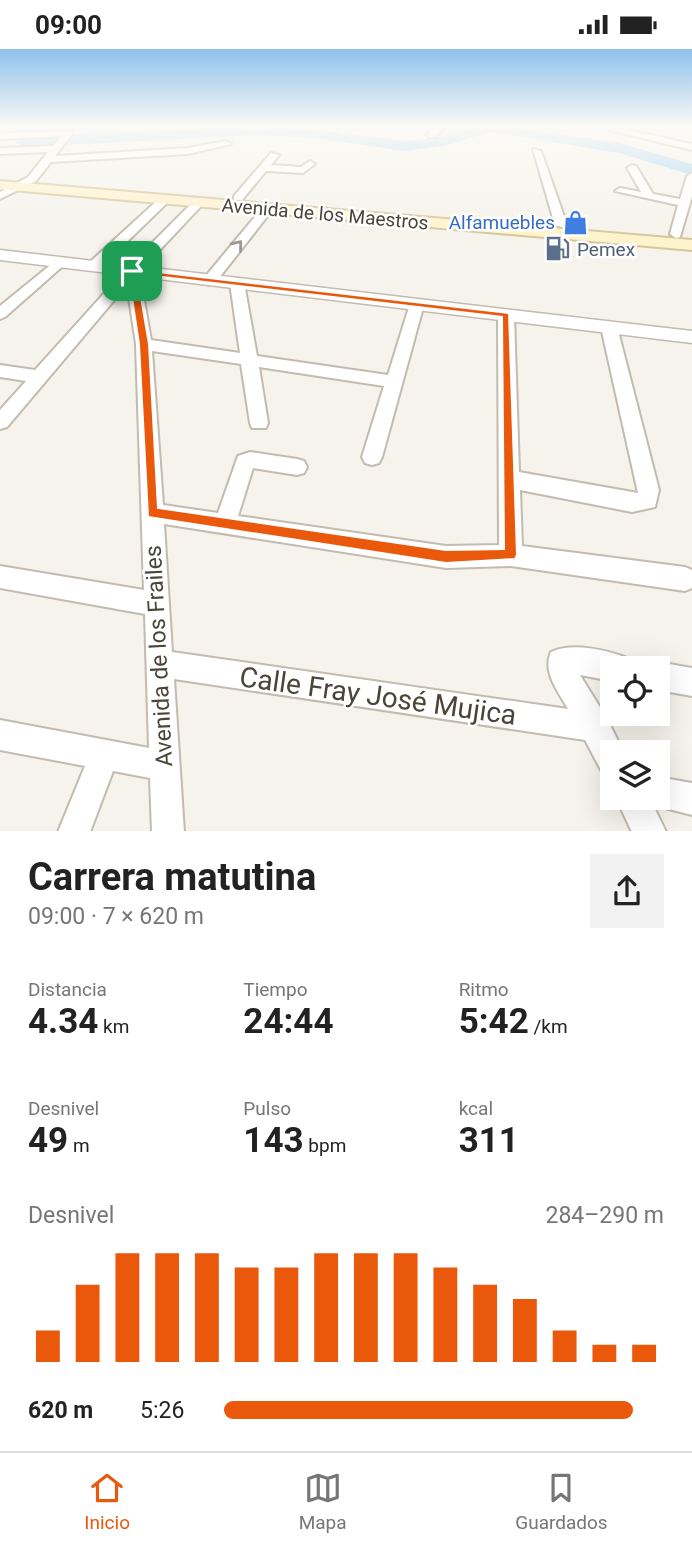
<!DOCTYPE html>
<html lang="es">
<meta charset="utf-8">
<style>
:root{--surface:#fff;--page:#f2f2f2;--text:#222;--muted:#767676;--line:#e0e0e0;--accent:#ea580c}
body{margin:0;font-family:Roboto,sans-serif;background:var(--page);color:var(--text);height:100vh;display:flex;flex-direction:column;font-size:26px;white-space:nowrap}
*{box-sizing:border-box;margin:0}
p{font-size:23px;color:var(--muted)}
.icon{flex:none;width:38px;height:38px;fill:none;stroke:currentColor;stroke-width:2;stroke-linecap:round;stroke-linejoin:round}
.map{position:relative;height:782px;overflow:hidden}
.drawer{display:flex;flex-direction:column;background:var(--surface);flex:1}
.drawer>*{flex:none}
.tools{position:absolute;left:600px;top:607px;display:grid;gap:14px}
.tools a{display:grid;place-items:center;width:70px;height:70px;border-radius:0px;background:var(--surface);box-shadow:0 7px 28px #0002;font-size:35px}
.pin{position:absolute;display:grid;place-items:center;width:60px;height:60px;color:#fff;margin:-30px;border-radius:14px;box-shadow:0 4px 10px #0006}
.round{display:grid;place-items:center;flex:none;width:74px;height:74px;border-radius:0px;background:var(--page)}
.headline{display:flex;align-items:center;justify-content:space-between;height:119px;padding:0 28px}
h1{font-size:38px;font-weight:700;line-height:52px}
.metrics{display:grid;grid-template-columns:repeat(3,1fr);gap:10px;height:119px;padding:7px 28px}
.metrics div{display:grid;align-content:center}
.metrics b{font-size:35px;font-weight:700}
.metrics small{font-size:19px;font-weight:400}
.metrics p{font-size:19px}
.chart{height:196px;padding:14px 28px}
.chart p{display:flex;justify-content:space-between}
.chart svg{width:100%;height:126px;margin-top:7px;stroke:var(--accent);stroke-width:6}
ul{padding:0 28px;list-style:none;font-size:23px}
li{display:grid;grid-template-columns:112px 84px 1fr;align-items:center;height:52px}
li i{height:18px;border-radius:9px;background:var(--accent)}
.status{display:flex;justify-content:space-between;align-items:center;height:49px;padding:0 35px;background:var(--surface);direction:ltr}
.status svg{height:19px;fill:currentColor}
.menu{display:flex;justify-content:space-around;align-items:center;height:98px;border-top:2px solid var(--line);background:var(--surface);font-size:19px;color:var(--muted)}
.menu a{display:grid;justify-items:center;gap:4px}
.menu .active{color:var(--accent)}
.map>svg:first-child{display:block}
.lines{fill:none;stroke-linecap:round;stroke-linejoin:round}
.river{fill:#a9d4f2;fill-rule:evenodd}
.minor-casing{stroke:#c2bbae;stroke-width:4}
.tertiary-casing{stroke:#c2bbae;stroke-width:3}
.secondary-casing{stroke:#d6c79b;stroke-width:4}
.minor{fill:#fff;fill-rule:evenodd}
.tertiary{fill:#fff;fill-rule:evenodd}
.secondary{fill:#fff3cd;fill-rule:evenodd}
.oneway{stroke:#9c9892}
.route{fill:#ea580c;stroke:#fff;stroke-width:2;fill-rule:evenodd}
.labels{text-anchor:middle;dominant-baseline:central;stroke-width:5;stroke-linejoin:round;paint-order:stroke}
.far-street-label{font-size:19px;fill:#4b4439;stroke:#fff}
.far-shop-label{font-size:19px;fill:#366cbe;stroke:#fff;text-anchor:end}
.far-service-label{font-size:19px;fill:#4e5e75;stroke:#fff;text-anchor:start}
.street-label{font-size:23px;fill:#4b4439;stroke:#fff}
.near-street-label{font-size:28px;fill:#4b4439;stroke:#fff}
</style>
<div class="status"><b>09:00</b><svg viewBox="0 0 49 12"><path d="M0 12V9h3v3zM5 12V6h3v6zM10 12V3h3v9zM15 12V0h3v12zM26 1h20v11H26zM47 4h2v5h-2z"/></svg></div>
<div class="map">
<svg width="692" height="783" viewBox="0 0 692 783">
<rect width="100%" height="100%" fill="#f6f3ec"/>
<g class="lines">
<path class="river" d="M241,78l75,3 89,11 37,-4 35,-10h33l109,16 73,21v11l-73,-22 -128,-21 -48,14 -38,5 -89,-13 -61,-3 -232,12 -8,-5 8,-5z"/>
<defs>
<g id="minor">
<path d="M330,78h10l-8,6 -4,-3z"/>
<path d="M435,78h10l-10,10h-6l-2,-2z"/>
<path d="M597,78h17l78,17v6z"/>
<path d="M71,82l2,2 -18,23 133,-8 38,-7 5,3 -43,10 -137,8 -15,19 -36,18v-7l28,-15 20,-25 -48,2v-6l53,-2 8,-10 -61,3v-6z"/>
<path d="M533,100l8,2 26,74 -2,3 -10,-3z"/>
<path d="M271,104l8,2 -8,10 30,2 9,-6 5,3 -12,9 -37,-2 -24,29h-8v-4z"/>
<path d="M632,116l4,1 17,28 27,5 7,-23 5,-3v23l-12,41 -4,1 -6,-4 8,-29 -63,-14 5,-3 21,4 -14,-24z"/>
<path d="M160,149l10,2 -71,69h-10v-6z"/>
<path d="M194,152l10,2 -65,69 12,68 89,13 -10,-70 7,-4 7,4 13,73 131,19 22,-71 7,-4 7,4 -42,153 -3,6 -7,2 -7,-2 -3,-6 22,-71 -125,-19 9,56 -2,5h-14l-2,-5 -9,-59 -89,-13 11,154 55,8 20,-57 12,-4 47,7 7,2 3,6 -3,6 -7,2 -44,-7 -15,48 208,30 53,-1 -1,-230 8,-5 8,5 5,157 119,21 -37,-166 8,-5 8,5 42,163 -4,17 -23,5 -112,-22 2,56 163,21 7,3v18l-7,3 -174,-25 -65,2 -282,-44 8,128 396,57c-10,-18 -26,-37 -17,-57 22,-10 56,-2 79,7l3,10h-21v12l-32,-6 26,42 18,36h-12v21l-11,-4 -16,-30 -411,-61 10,153h-32l-2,-54 -37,-7 -23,61h-32l27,-66 -85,-16v-30l149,28 -4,-134 -145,-26v-22l144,24 -8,-246 -9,-59 -120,142 -7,2v-19l26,-29 -26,-4v-12l35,5 92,-102z"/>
<path d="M263,158l10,2 -58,74h-10v-6z"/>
<path d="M59,209l5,1v6l-59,52 -5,2v-13z"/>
<path d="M658,613l34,6v28l-34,-6v-21h-10z"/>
<path d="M658,728l34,6v32l-39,-10 13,27h-34l-16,-34h42z"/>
</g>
<path id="tertiary" d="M0,201l692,81v12l-692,-83z"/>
<path id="secondary" d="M0,132l692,59v10l-692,-61z"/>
</defs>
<use href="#minor" class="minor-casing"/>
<use href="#tertiary" class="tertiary-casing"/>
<use href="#secondary" class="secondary-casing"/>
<use href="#minor" class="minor"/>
<use href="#tertiary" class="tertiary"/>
<use href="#secondary" class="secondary"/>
</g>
<defs><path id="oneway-chevron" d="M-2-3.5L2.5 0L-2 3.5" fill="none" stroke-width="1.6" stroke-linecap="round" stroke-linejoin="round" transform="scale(1.75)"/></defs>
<use class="oneway" href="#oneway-chevron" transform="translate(238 196) rotate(-51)"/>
<linearGradient id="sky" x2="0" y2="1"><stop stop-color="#8fc1ec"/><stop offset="0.41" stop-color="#fbfaf6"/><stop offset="1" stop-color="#fbfaf6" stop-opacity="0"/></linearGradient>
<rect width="692" height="188" fill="url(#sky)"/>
<path class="route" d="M132,220l377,44 8,242 -2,4 -69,4 -298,-46 -9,-173 -11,-73zM137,225l365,43 2,232 -58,1 -288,-42 -9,-164z"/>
<defs>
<symbol id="shop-bare" viewBox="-9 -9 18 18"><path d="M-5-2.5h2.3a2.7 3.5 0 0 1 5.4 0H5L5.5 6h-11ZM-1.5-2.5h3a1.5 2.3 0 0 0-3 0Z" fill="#3f7fe0" stroke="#fff" stroke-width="2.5" paint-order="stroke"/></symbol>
<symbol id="fuel-bare" viewBox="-9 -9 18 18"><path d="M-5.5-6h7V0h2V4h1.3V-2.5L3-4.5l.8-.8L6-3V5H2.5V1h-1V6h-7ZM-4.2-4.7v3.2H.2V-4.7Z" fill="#5c6f8a" stroke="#fff" stroke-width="2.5" paint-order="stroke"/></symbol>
</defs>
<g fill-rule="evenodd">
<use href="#shop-bare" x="558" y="156" width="35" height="35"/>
<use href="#fuel-bare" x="540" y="182" width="35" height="35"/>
</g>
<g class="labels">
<g class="far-street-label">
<text transform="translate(325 165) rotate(5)">Avenida de los Maestros</text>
</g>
<g class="far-shop-label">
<text x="555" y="173">Alfamuebles</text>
</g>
<g class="far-service-label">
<text x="577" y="200">Pemex</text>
</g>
<g class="street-label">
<text transform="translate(159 607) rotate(-93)">Avenida de los Frailes</text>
</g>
<g class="near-street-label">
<text transform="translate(378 647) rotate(8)">Calle Fray José Mujica</text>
</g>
</g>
</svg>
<div class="tools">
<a><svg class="icon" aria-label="locate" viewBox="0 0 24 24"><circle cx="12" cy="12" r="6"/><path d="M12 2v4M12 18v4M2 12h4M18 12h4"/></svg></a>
<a><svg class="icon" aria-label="layers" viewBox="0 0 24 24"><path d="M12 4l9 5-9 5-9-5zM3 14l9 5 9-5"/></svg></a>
</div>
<div class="pin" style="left:132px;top:222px;background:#1e9e55"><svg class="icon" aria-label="arrive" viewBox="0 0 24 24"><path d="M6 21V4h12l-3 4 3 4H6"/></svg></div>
</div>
<section class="drawer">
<div class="headline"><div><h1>Carrera matutina</h1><p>09:00 · 7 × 620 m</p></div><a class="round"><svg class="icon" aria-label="share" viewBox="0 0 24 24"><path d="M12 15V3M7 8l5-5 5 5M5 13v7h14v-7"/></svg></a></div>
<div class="metrics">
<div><p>Distancia</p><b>4.34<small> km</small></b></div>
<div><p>Tiempo</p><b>24:44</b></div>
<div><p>Ritmo</p><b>5:42<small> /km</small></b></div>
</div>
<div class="metrics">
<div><p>Desnivel</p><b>49<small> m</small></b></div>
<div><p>Pulso</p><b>143<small> bpm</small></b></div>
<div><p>kcal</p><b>311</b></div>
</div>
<div class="chart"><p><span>Desnivel</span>284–290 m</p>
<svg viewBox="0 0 160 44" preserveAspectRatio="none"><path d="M5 44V33M15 44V17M25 44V6M35 44V6M45 44V6M55 44V11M65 44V11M75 44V6M85 44V6M95 44V6M105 44V11M115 44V17M125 44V22M135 44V33M145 44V38M155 44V38"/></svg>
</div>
<ul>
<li><b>620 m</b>5:26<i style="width:93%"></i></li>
</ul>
</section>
<nav class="menu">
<a class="active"><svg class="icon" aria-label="home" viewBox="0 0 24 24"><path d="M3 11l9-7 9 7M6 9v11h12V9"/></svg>Inicio</a>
<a><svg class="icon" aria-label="map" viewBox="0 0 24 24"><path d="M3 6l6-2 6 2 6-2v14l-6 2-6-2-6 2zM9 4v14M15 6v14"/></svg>Mapa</a>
<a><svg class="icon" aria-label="saved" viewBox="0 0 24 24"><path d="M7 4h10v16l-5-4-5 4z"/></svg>Guardados</a>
</nav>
